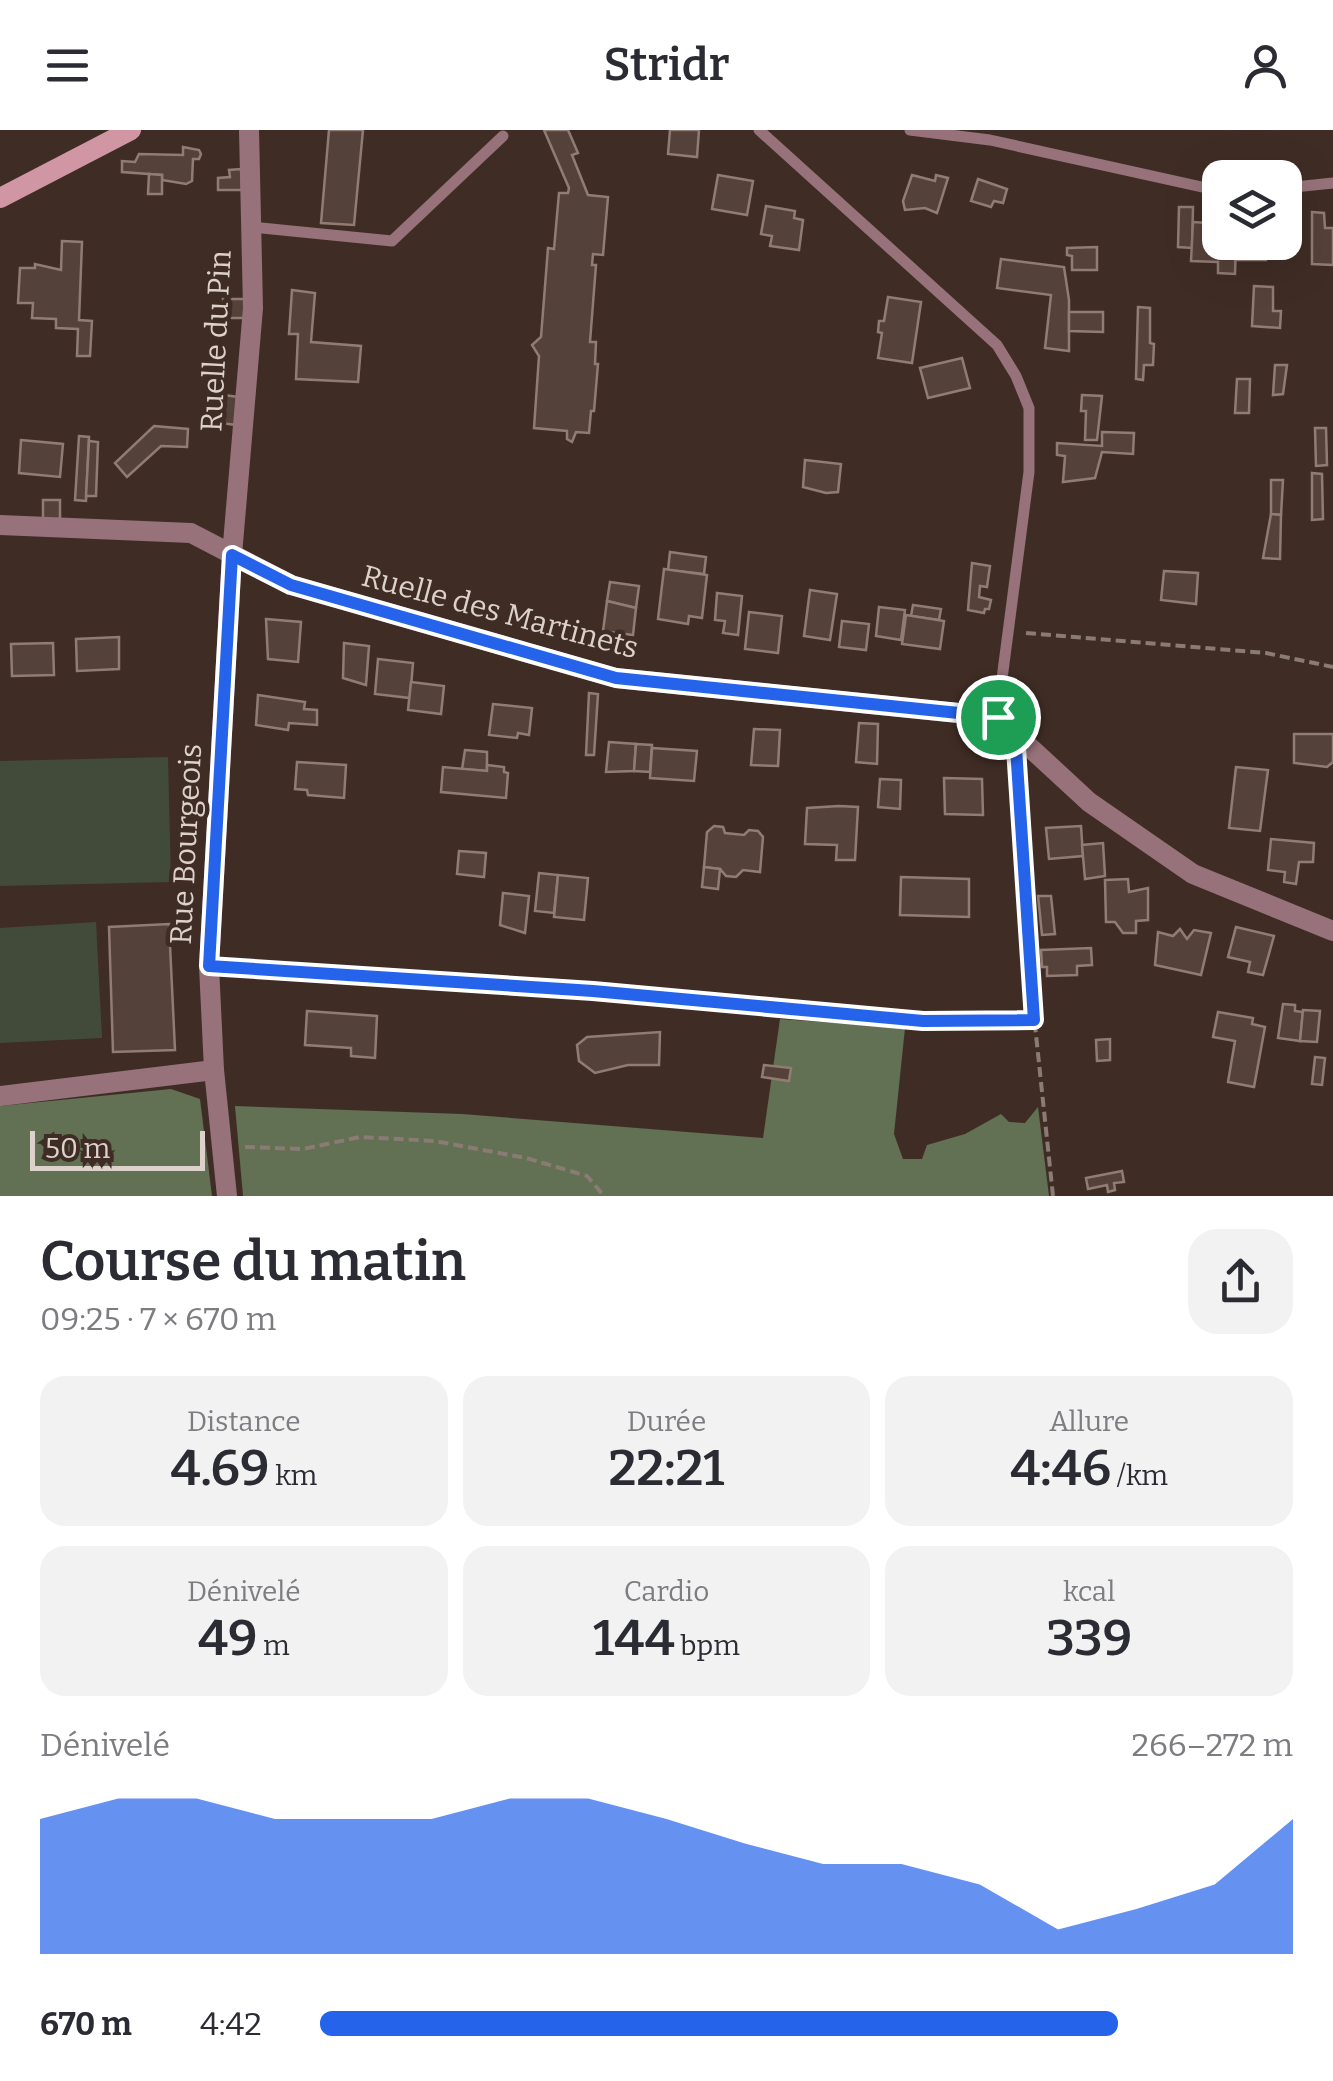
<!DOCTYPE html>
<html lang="fr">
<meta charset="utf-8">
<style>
:root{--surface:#fff;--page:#f2f2f3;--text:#2b2b33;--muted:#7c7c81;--accent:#2563eb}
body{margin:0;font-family:Bitter,serif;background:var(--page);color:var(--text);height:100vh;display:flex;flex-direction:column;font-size:38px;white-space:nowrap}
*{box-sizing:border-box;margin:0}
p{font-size:32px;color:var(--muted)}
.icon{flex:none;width:55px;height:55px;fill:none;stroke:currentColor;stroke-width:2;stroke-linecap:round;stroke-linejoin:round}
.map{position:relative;height:1066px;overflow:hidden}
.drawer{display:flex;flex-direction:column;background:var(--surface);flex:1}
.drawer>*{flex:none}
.buttons{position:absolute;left:1202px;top:30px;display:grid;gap:20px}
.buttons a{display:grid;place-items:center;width:100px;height:100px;border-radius:20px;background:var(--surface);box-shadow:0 10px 40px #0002;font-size:50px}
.scale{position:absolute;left:30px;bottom:25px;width:175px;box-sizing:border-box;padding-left:10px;border:5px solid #ddd1cc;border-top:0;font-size:28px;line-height:35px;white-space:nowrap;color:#ddd1cc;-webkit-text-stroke:8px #3f2d25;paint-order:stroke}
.pin{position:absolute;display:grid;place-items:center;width:85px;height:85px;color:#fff;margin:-42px;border:5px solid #fff;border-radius:50%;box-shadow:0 2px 10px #0007}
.round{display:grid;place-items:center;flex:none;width:105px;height:105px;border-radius:30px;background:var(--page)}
.summary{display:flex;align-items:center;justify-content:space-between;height:170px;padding:0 40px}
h1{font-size:55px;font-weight:600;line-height:75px}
.figures{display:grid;grid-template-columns:repeat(3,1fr);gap:15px;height:170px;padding:10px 40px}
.figures div{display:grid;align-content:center;border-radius:25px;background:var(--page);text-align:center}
.figures b{font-size:50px;font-weight:600}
.figures small{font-size:28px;font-weight:400}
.figures p{font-size:28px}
.chart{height:280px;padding:20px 40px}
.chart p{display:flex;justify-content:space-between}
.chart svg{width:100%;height:180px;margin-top:10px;fill:var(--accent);opacity:.7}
ul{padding:0 40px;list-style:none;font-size:32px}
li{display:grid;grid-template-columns:160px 120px 1fr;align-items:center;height:75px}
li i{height:25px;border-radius:12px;background:var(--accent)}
header{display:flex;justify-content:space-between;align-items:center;height:130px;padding:0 40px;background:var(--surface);font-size:45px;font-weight:600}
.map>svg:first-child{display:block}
.green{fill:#424b39}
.forest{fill:#627053}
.building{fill:#544139;stroke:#917c73;stroke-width:2.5}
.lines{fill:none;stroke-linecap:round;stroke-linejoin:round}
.path{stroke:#8a7b74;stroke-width:4;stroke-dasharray:10 5;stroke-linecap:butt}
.service{stroke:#97727b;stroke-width:11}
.minor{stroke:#97727b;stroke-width:20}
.secondary{stroke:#d196a4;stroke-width:20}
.route-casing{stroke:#fff;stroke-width:20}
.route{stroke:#2563eb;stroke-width:12}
.labels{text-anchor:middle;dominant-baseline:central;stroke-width:9;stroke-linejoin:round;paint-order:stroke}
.street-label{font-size:30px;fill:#ddd1cc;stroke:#3f2d25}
</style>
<header><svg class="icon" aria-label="menu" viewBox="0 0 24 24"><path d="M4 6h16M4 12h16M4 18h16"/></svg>Stridr<svg class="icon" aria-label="person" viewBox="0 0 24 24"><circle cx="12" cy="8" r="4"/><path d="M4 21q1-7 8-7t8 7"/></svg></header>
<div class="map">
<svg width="1333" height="1066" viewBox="0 0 1333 1066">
<rect width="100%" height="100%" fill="#3f2d25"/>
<g class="green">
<path d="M168,627l3,125 -171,4v-125z"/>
<path d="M96,792l6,116 -102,5v-115z"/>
</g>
<g class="forest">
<path d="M780,889l125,9 -11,106 9,25h19l5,-14 38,-11 36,-20 8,8 16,1 13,-16 11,89h-806l-8,-90 227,8 301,24z"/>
<path d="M171,959l29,10 12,97h-212v-90z"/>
</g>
<g class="building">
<path d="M329,0h34l-9,95 -33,-2z"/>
<path d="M544,0h24l10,23 -6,2 16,40 20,2 -5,58 -10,-1 -1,11h4l-6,77h6l-1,22h3l-4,47h-3l-2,22 -13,-1 -4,10 -5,-3v-8l-33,-3 5,-72 -7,-11 9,-8 7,-89 6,1 5,-56h9l1,-5z"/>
<path d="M670,0h29l-2,27 -29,-3z"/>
<path d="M183,17l16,3 2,4 -2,5h-6l-1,22 -6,3 -24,-4v-5l-40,-3v-11l13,1 4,-8 44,1z"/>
<path d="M241,39l1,21h-24v-12l12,-1 -1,-7z"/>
<path d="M149,44l13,1v19h-14z"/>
<path d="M718,45l35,6 -6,34 -35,-6z"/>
<path d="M912,45l23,6 1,-6 12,3 -11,35 -12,-5 -20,2 -2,-9z"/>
<path d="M978,49l29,10 -4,14 -9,-2 -3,6 -20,-6z"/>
<path d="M766,76l29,5 -1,7 9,2 -4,30 -29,-4 2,-10 -11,-2z"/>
<path d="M1179,77h14l-1,41 -14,-1z"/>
<path d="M1312,82l12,1 1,15h8v37l-21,-1z"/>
<path d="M1193,92l27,2v18h16l-1,32 -17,-1v-11l-27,-1z"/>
<path d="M62,111l20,1 -3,78 13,1 -2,35h-13l1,-27 -22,-1v-9l-24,-1 1,-15h-15l2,-35h15v-4l26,6z"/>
<path d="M1236,112h31l-1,18h-31z"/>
<path d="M1097,117v23h-25v-14l-5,-1v-7z"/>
<path d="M1001,129l63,8 5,33v51l-24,-3 6,-53 -54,-7z"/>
<path d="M1254,156l19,1v24h8l-1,17 -28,-2z"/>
<path d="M292,160l23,3 -4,49 50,4 -3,36 -62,-3 2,-45h-9z"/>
<path d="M888,167l33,5 -9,61 -34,-5 4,-25 -4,-1 1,-11h5z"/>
<path d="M223,169h22l-1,19h-21z"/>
<path d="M1138,177l12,1v35l4,1 -1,21h-9l-1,15 -7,-1z"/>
<path d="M1069,182h34v20l-34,-1z"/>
<path d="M962,228l8,30 -42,10 -8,-30z"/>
<path d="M1275,235h12l-4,29 -10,1z"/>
<path d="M1237,249h13l-1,34h-14z"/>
<path d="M224,265l15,2 -3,28 -15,-2z"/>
<path d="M1082,265l20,1 -5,44h-12l1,-29h-5z"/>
<path d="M154,296l34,3 -1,18 -26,-1 -34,31 -12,-14z"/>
<path d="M1315,298h11l1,37 -11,1z"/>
<path d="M1102,302l32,1 -1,21 -31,-2 -7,26 -32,4 2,-26 -8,-1v-12l45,3z"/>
<path d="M79,306l10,1 -3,64 -11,-1z"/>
<path d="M21,310l42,4 -3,33 -41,-4z"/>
<path d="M89,311l9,1 -2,54h-10z"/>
<path d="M805,330l36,4 -3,28 -12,1 -23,-6z"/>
<path d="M1312,343l10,1 1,45 -11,1z"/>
<path d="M1271,350h12l-2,35 -10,-1z"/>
<rect x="43" y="370" width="17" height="19"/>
<path d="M1271,384l10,1 -1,44 -17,-1z"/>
<path d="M670,422l36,5 -2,17 -36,-4z"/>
<path d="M972,433l18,3 -3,21 -7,-1 -1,11 12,3 -2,9h-4l-1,4 -16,-3z"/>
<path d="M664,439l43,6 -5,43 -13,-2 -1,8 -30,-5z"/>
<path d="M1164,441l34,2 -2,31 -35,-4z"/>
<path d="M610,452l29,4 -3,22 -29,-7z"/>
<path d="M810,460l27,4 -7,46 -26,-4z"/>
<path d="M717,463l25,3 -4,39 -15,-2 2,-12 -10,-1z"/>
<path d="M607,471l29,7 -3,27 -30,-4z"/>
<path d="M913,475l28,4 -2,11 -28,-4z"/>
<path d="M879,477l26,3 -4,30 -25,-4z"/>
<path d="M749,482l33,4 -4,37 -33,-4z"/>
<path d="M906,485l38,6 -4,28 -38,-5z"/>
<path d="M266,489l35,3 -3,40 -30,-3z"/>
<path d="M842,491l27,3 -3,26 -27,-3z"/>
<path d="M119,507v32l-42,2 -1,-32z"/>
<path d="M53,513l1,32 -42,1 -1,-32z"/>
<path d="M344,513l25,3 -3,39 -23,-7z"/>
<path d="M378,529l35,4 -3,35 -35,-4z"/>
<path d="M411,552l33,4 -3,28 -33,-4z"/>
<path d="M589,563l9,1 -4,61h-8z"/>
<path d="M258,565l47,7 -1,7 13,1v15l-28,-2 -1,7 -32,-5z"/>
<path d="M493,574l39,4 -3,27 -11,-2 -1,5 -28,-3z"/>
<path d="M859,593l19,1 -1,40 -21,-2z"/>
<path d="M754,599l26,1 -2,36 -27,-1z"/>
<path d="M1294,604h39v28l-6,5 -33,-4z"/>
<path d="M609,612l27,2 -2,27 -28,1z"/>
<path d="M636,614l16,1 -2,27 -16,-1z"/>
<path d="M652,618l45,3 -3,30 -44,-3z"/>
<path d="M465,620l22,2v19l-25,-2z"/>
<path d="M297,632l49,3 -2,33 -36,-3 -1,-5 -12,-1z"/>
<path d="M487,635l17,2v5l4,1 -2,25 -65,-6 2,-25 44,4z"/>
<path d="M1236,637l32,3 -8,61 -31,-3z"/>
<path d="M944,648l38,1 1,36 -38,-1z"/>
<path d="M880,649l21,1 -1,29 -22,-2z"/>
<path d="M839,676l19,1 -3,53h-19l1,-15 -32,-1 2,-36z"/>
<path d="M714,696l9,1 2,6 19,2 5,-5 9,1 5,6 -3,35 -17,-2 -7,7 -10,-1 -6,-7 -16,-2 3,-35z"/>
<path d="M1081,696l2,30 -34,3 -3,-31z"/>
<path d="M1271,709l43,4 -1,19h-14l-3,22 -12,-2 1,-10 -17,-2z"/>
<path d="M1103,713l2,33 -20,3 -3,-34z"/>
<path d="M459,721l27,2 -2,24 -27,-3z"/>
<path d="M704,737l16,2 -2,20 -16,-2z"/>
<path d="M539,743l19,2 -4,38 -19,-2z"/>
<path d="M558,745l30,3 -4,42 -30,-3z"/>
<path d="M901,747l68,2v38l-69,-2z"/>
<path d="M1128,749l1,13 19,-4v32l-12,1v12h-13l-8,-11h-9l-1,-42z"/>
<path d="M503,763l26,3 -4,37 -25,-8z"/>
<path d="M1038,766h13l4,38 -13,1z"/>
<path d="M169,794l6,126 -62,2 -4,-125z"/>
<path d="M1236,797l38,9 -11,39 -15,-3 2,-10 -22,-5z"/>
<path d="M1180,799l7,10 7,-9 17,3 -10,42 -46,-10 3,-33 15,4z"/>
<path d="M1091,818l1,17 -15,1v9l-30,1v-9h-5l-1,-17z"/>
<path d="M1283,874l12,1v6l8,1 -3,29 -22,-3z"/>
<path d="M1303,880l17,1 -3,31 -17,-1z"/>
<path d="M307,881l70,5 -2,42 -24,-2v-8l-46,-3z"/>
<path d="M1218,882l35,6 -1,6 13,3 -11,60 -26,-5 7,-41 -22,-4z"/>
<path d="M660,902l-1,33h-31l-33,8 -16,-12 -2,-16 10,-8z"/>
<path d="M1110,909v21l-13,1 -1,-21z"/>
<path d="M1315,927l10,1 -3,27 -10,-1z"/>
<path d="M764,935l27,3 -2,13 -27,-4z"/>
<path d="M1122,1041l2,11 -10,1 1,7 -7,2 -1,-7 -19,4 -2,-11z"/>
</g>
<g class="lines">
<g class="path">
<path d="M1026,503l240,20 67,14"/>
<path d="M1017,638l9,172 27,256"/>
<path d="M229,837l364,24 330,30 111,-1"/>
<path d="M245,1017l58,2 57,-12 75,4 91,17 61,18 17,20"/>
</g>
<g class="service">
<path d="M759,0l238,215 19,31 13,32v64l-32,245"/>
<path d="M910,0l80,10 230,51"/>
<path d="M1285,58l48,-5"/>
<path d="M251,97l141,14 111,-105"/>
</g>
<g class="minor">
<path d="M0,395l191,8 100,52 325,93 381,39 92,85 104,72 140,57"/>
<path d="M0,966l214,-26"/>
<path d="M227,1066l-13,-126 -5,-104 23,-411 21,-247 -4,-178"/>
</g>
<path class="secondary" d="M0,68l131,-68"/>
</g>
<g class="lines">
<defs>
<path id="route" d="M232,425l59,30 325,93 382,39 17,16 19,287 -111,1 -330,-30 -384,-25z"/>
</defs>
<use href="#route" class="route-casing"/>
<use href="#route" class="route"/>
</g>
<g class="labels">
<g class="street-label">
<text transform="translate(216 211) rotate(-87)">Ruelle du Pin</text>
<text transform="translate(500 482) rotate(15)">Ruelle des Martinets</text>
<text transform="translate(186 714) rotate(-87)">Rue Bourgeois</text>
</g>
</g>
</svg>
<div class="buttons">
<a><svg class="icon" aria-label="layers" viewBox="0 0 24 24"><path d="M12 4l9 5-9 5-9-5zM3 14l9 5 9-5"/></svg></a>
</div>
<div class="scale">50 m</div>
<div class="pin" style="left:998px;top:587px;background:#1e9e55"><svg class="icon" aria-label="arrive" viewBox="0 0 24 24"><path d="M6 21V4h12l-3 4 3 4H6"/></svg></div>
</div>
<section class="drawer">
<div class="summary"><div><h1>Course du matin</h1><p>09:25 · 7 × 670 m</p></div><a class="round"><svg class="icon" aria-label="share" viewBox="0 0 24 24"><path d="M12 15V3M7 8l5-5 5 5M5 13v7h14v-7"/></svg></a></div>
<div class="figures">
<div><p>Distance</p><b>4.69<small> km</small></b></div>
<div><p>Durée</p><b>22:21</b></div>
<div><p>Allure</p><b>4:46<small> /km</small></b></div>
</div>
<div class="figures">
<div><p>Dénivelé</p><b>49<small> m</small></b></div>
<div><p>Cardio</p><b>144<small> bpm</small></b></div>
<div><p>kcal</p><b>339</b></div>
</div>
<div class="chart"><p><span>Dénivelé</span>266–272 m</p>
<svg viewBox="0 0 160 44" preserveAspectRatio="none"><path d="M0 44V11L10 6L20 6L30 11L40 11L50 11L60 6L70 6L80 11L90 17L100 22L110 22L120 27L130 38L140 33L150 27L160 11V44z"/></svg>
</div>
<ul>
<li><b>670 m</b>4:42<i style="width:82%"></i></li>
</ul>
</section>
